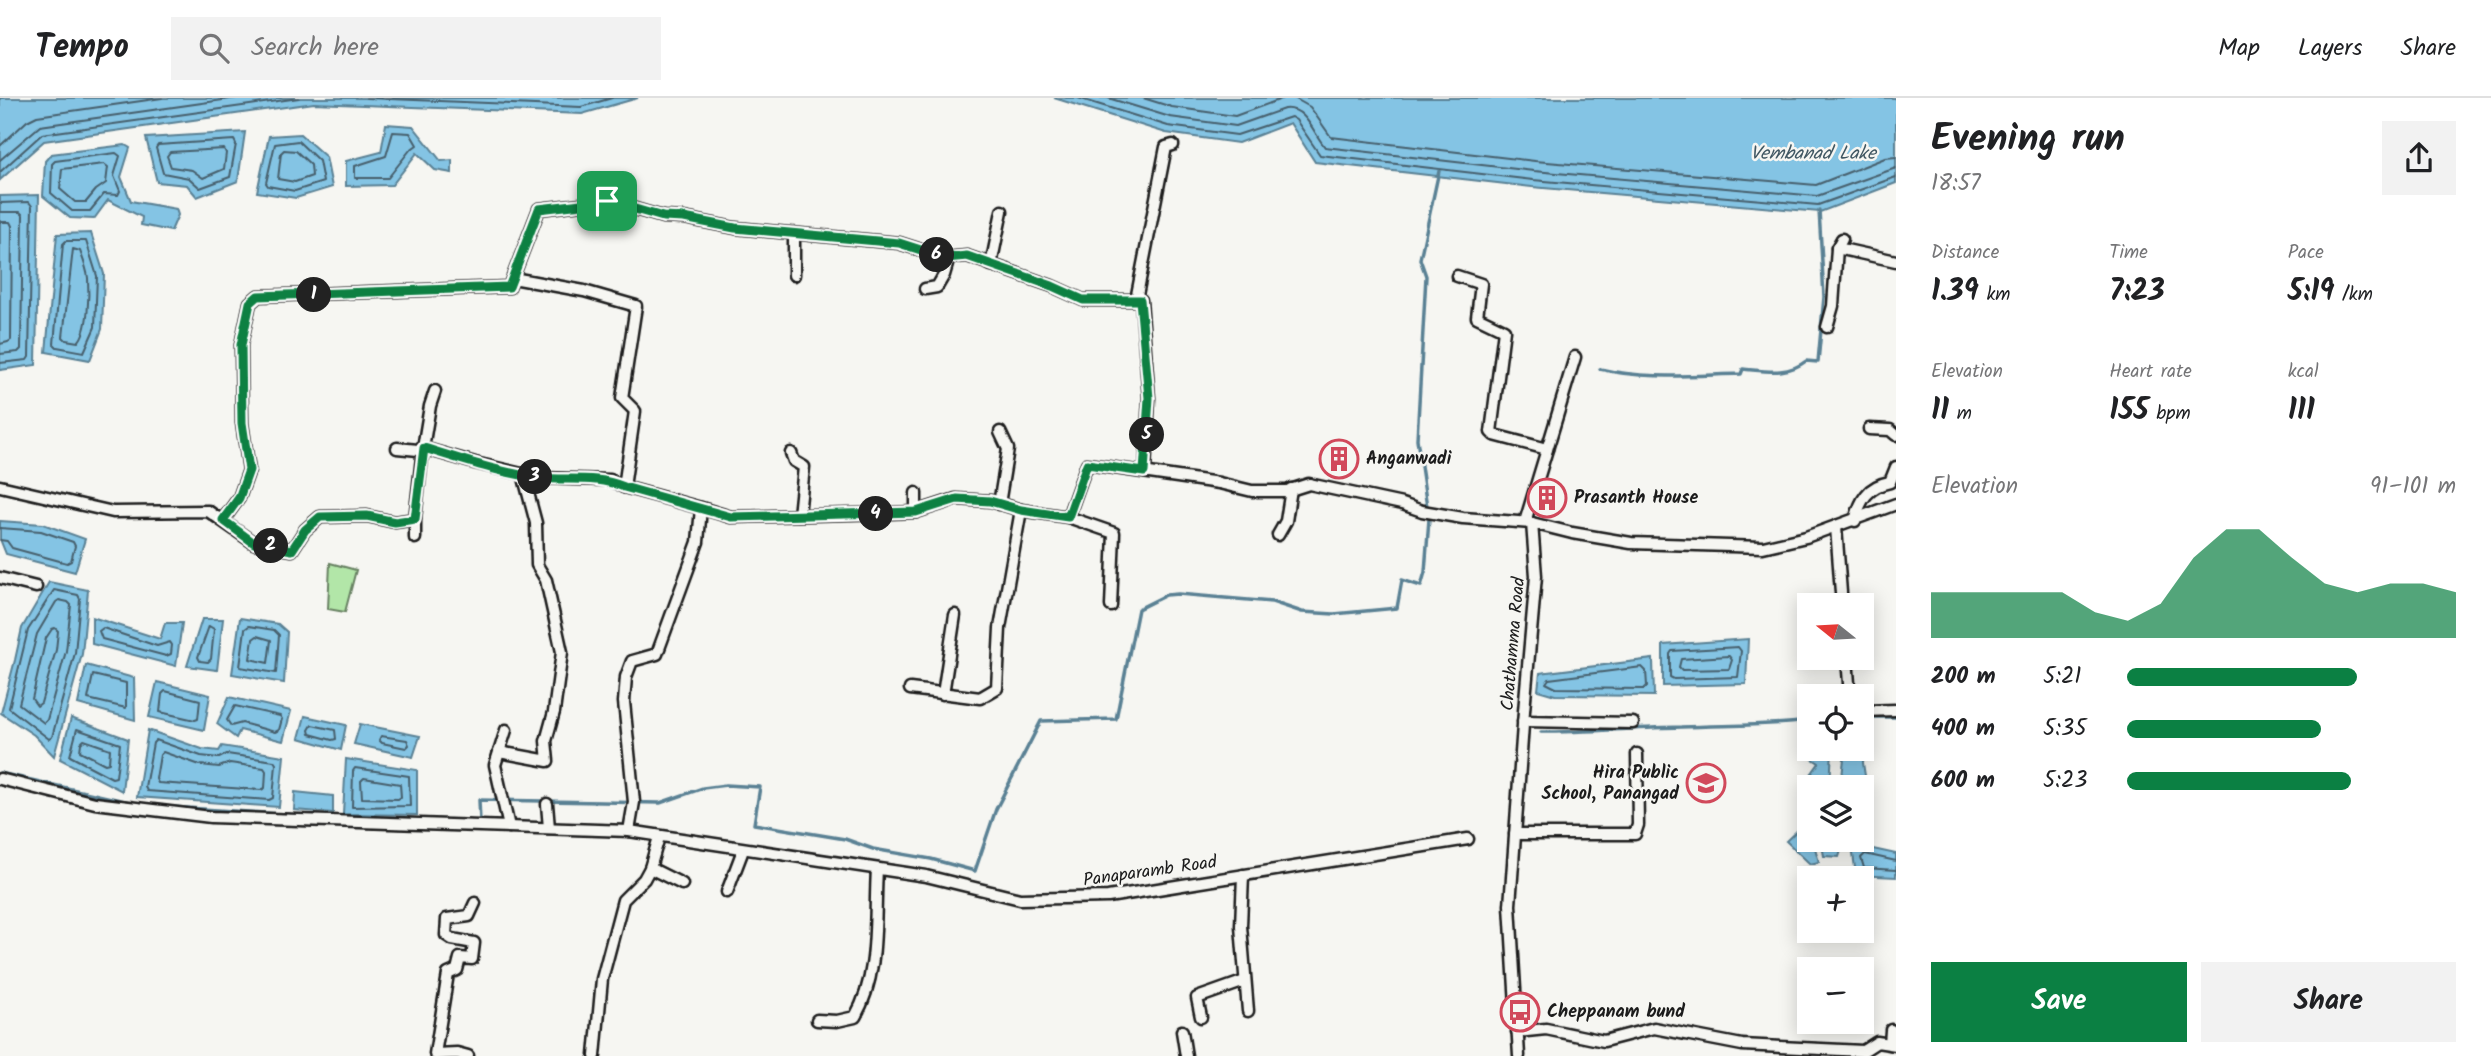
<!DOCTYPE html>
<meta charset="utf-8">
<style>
:root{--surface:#fff;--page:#f2f2f2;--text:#202124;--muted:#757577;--line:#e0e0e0;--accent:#0b8043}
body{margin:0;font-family:Kalam,sans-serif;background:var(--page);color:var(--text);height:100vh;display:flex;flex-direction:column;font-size:26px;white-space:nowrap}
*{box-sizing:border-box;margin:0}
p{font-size:23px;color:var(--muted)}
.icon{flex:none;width:38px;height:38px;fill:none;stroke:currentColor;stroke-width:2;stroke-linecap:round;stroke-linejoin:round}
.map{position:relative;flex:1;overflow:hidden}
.side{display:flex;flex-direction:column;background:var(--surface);width:595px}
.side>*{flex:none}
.needle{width:46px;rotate:288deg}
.fabs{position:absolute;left:1797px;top:495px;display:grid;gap:14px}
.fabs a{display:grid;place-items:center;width:77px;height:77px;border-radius:0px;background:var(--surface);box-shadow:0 4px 18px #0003;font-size:35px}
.pin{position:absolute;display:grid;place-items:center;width:60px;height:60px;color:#fff;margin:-30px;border-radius:14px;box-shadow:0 4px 10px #0006}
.km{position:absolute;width:35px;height:35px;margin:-18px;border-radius:50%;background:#222;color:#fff;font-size:19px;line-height:35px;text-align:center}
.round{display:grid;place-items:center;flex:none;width:74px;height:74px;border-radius:0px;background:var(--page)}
.overview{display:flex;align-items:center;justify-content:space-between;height:119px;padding:0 35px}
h1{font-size:38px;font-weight:600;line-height:52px}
.metrics{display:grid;grid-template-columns:repeat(3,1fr);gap:10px;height:119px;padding:7px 35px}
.metrics div{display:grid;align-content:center}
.metrics b{font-size:30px;font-weight:600}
.metrics small{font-size:19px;font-weight:400}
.metrics p{font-size:19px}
.chart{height:196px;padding:14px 35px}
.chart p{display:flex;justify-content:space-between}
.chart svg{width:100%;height:126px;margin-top:7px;fill:var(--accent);opacity:.7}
.button{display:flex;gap:14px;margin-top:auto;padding:14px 35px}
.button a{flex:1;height:80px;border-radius:0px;background:var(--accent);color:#fff;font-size:28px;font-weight:600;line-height:80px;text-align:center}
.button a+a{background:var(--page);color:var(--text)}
ul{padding:0 35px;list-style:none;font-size:23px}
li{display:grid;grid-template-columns:112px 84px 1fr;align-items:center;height:52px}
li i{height:18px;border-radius:9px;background:var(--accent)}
header{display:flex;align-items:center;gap:42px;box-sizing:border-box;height:98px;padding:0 35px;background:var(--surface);border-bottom:2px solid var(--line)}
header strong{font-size:33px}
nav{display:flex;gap:38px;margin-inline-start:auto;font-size:24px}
.search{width:490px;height:63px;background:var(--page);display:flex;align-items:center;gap:18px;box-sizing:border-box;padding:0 24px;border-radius:0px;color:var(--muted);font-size:26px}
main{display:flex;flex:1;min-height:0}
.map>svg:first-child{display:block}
.green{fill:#b2e6a8;stroke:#678162;stroke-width:2}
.water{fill:#84c4e4;stroke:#5a8194;stroke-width:2}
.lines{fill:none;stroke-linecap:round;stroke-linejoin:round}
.shore{stroke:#465f6c;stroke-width:2}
.stream{stroke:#5a8194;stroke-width:3.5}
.minor-casing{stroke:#1c1c1c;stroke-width:15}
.minor{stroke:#f6f6f2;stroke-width:10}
.route-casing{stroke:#fff;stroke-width:14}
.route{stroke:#0b8043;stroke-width:9}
.labels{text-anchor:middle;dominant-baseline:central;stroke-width:5;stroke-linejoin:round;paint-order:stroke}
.poi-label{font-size:18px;font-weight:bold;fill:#1c1c1c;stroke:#f6f6f2;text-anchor:start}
.street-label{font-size:18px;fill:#1c1c1c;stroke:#f6f6f2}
.water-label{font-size:19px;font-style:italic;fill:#405762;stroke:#f6f6f2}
</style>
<header>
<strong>Tempo</strong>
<div class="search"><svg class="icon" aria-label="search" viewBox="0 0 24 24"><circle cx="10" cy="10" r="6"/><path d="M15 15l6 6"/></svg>Search here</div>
<nav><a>Map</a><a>Layers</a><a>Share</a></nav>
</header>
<main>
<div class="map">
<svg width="1896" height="958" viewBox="0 0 1896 958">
<rect width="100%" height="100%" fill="#f6f6f2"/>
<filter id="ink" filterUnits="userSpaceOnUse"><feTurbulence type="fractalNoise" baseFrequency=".0143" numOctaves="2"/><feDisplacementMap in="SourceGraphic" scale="14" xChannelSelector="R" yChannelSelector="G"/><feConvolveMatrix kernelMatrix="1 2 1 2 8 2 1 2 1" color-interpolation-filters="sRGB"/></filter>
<g filter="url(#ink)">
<path class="green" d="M330,465l26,7 -11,42 -17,-3z"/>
<g class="water">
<path d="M0,0h638l-56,16 -268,-11 -270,38 -44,39z"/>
<path d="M1054,0h842v85l-76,29 -288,-25 -217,-25 -25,-39 -52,20 -72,-10z"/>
<path d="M386,26l27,2 28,35 11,-1v13l-17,-3 -18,-17 -25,32 -46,1v-25l35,-9z"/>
<path d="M245,34l-7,49 -41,16 -10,-12 -30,-3 -11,-44z"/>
<path d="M300,36l26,23 6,30 -36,11 -39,-6 12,-56z"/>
<path d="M125,47l5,3 -9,29 10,24 45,8 2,6 -7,16 -30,-6 1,-8 -34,-17 -14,19 -24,-1 -27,-22 2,-35 6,-7z"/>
<path d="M39,97l-3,170 -36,5v-174z"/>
<path d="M91,135l13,41 -2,55 -12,31 -44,-8 11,-118z"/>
<path d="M0,423l43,3 42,15 -10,33 -69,-18 -6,-15z"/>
<path d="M49,484l39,8 -6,64 -28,102 -20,-21 -33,-22 14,-53 7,-32z"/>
<path d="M92,519l68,22 5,-16h17l-6,43 -84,-22z"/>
<path d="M240,520l38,6 9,8 -3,51 -52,-9z"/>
<path d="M202,521h21l-6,51 -30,-4z"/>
<path d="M1748,541l-2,45 -83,2v-41z"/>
<path d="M1653,561l1,37 -99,-1 -17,-5 2,-17z"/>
<path d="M86,567l48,13 1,42 -57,-16z"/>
<path d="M157,584l53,13 -6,35 -55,-13z"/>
<path d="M229,599l62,14 -8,30 -43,-11 -4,8 -19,-14z"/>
<path d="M305,618l41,9 -5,25 -42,-12z"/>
<path d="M71,620l57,21 -6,52 -62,-32z"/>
<path d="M360,626l60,12 -7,21 -59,-13z"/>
<path d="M148,632l54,19 17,2 3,-5 62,10 -5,51 -142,-10z"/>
<path d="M1862,634h3l-2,31 3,19 -6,5h-19l4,-38h17z"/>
<path d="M1809,636l1,15h22l-2,38 -20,1 -1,9 -7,-10 17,-24 -14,-9z"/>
<path d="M346,661l71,11v45l-74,-1z"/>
<path d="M295,694l38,4v17l-39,-3z"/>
<path d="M1809,714l1,28 34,1 -5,16 -15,-1 -2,-11 -7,3 4,14 -9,2 -24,-23 19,-18z"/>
<path d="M1851,742h9l4,7 32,7v23l-40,-2z"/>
</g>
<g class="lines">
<g class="shore">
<path d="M366,0l215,9 31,-9"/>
<path d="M1078,0l90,28 69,9 54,-18 5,3 24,35 213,25 285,25 78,-28"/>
<path d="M1108,0l62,19 66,9 48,-17c22,-3 29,24 41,38l209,24 283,25 79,-28"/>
<path d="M1143,0l29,9 63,9 49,-18"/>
<path d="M1294,0l16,9 21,30 204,24 281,24 69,-27 11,-1"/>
<path d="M393,34l17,1 7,12 -7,5 -22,28h-33v-12l31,-10z"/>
<path d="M234,42l2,4 -6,33 -30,11 -11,-10 -26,-5 -7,-25 2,-3z"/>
<path d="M298,43l21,20 4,21 -28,9 -27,-5 -2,-3 9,-39z"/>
<path d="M0,48l27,-25 10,-5 125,-18"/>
<path d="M224,51l2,4 -2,16 -21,9 -11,-8 -21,-3 -4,-11 3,-4z"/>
<path d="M284,52l12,1 15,14 1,11 -17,6 -17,-3 3,-26z"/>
<path d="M116,55l4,3 -6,20 6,15 -2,4 -14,-1 -14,17h-18l-21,-18 1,-29 3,-3z"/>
<path d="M0,62l40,-34 197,-28"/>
<path d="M104,66l4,3 -2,16 -10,7 -10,12h-11l-15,-13 2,-20z"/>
<path d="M0,74l42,-38 257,-36"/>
<path d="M0,105l29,-1 3,4 -3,151 -2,3 -27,3"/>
<path d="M0,114h20l3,3 -2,134 -3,3 -18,2"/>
<path d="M0,124h10l2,4 -1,114 -3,2 -8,2"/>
<path d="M66,143h20l11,35 -2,51 -11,25 -27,-5 -3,-3 9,-100z"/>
<path d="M73,151l7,2c3,8 7,18 8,27 1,15 1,53 -10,64l-12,-2 -3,-3z"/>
<path d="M0,430l41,3 32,11 2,4 -4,15 -4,2 -55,-15 -5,-7 -7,-1"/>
<path d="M54,492l24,5 2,4 -5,54 -23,84 -3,2 -40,-31 19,-78z"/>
<path d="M59,502l9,2 3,3 -5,46 -19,69 -3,3 -25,-19 18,-70 19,-32z"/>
<path d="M209,528l5,3 -3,30 -3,3 -8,-1 -2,-4z"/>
<path d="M249,528l25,4 5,5 -3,38 -36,-6 5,-38z"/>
<path d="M55,530l3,3 -2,19 -15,53 -4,3 -5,-7 14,-61 6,-9z"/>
<path d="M103,530l54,18 13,-4 2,3 -1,9 -5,2 -64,-17 -3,-8z"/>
<path d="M257,538l14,4 -3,23 -18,-4 3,-20z"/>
<path d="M1738,549l3,4 -3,26 -64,2 -4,-2v-23l2,-3z"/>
<path d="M1729,558l3,4 -3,9 -47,1 -3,-3 2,-8z"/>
<path d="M1642,569l4,4 1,15 -3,3 -88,-1 -10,-5 3,-4z"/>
<path d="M93,577l33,8v25l-38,-9z"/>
<path d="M165,593l35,9 -2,19 -3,1 -35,-8 2,-18z"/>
<path d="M235,608l45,10 2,3 -3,11 -4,2 -33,-9 -11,3 -4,-6z"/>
<path d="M312,627l23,5 1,9 -4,1 -22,-6 -1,-4z"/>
<path d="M77,631l43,15 -4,33 -4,1 -42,-22z"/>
<path d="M381,638l26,4 2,5 -3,3 -24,-5 -3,-3z"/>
<path d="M84,642l26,9 -1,14 -4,1 -25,-13 1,-8z"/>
<path d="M156,642l45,16 18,2 8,-4 47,7 2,3 -3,34 -4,2 -122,-9 -2,-4 8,-44z"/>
<path d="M163,654l37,13 19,2 11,-4 34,5 2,3 -1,17 -4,2 -103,-7 -2,-4 4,-24z"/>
<path d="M355,670l54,8 1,30 -58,1 1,-36z"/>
<path d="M364,680l36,6 1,13 -3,2 -36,-1 -1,-17z"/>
<path d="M1896,763l-31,-7 -4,4 3,10 32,2"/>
</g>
<g class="stream">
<path d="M1600,271c45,11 95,6 141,5l2,-5c23,2 44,7 63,-8l12,1 6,-65 -5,-87"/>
<path d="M1427,409l-10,-68 9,-163 -6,-17 19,-88"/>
<path d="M1862,619h34"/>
<path d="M1541,634c47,0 93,-4 140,-5 44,-2 85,-1 129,-6"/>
<path d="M0,675l138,31"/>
<path d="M156,708l139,9"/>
<path d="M443,722l27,1"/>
<path d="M478,724h2l-1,-22 181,3 43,-15 23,-3 34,2 -6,37 91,15 28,10 58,10 44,12 21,-62 45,-88 75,-2 22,-110 28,-14 12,-1 94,8 30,10 32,2 63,-6 5,-28 19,6 4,-14 4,-53"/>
</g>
<defs>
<g id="minor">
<path d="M1837,150l59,13"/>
<path d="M991,167l11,-54"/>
<path d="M794,177v-40"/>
<path d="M1457,178l24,8 -4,33 27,13 -13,102 3,3 53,14"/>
<path d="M513,180l71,13 52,15 -14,92 13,13 -11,76"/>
<path d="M925,191l12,-2 7,-12 5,-17"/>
<path d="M1136,202l30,-153 7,-2"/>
<path d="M1827,229l6,-21 4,-58 5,-9"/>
<path d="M1869,331l21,1 6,5"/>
<path d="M397,350l21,2 5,-2 7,-42 5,-15"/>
<path d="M791,355l3,8 10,6 -5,48"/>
<path d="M0,388l113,26 95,-1 46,32 38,7 13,-20 15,-13 47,-1 28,6 20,-3 8,-71 52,15 64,15 71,2 14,7 77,21 -3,34 -41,112 -25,7 -6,16 -2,25 10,100 -5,29"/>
<path d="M916,395v19"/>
<path d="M999,406l9,-55 -8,-17"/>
<path d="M701,410l30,9 159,-4 26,-1 40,-13 35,2 30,9 47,7 46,16 -3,73"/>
<path d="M1068,419l19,-53 132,19 33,8h35l22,-7 93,20 20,7 41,7 69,5"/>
<path d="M415,421v19"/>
<path d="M223,422l16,-22 10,-28 -7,-47 -1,-78 9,-42 8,-7 251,-9 30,-78 68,-8 56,16 21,1 51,10 164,15 47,15 21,-2 85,30 31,14h58l8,98 -4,74"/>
<path d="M1855,423c5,-21 13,-35 35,-39l6,-15"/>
<path d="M1525,424l50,-165"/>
<path d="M1836,429l6,79"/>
<path d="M1278,437l8,-14 5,-32"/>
<path d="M0,480l36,9"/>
<path d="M1847,560l3,38"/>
<path d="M910,591l70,9 17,-10 3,-60 21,-118"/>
<path d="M943,596l12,-79"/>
<path d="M1862,613l34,-1"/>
<path d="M1523,623l110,2"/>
<path d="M506,632l-11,35 14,62"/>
<path d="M499,654l49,9 -2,-20 8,-29 8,-60 -16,-72 -9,-15 -1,-42 -13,-49"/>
<path d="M0,681l95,24 116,14 418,14 297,45 94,23 88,-2 360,-58"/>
<path d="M547,706l2,24"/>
<path d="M1515,736h120l3,-9 -1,-71"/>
<path d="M650,770l32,16"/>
<path d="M1243,777l-2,51 7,85"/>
<path d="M727,794l16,-42"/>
<path d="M1201,919l-4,-19 48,-17"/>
<path d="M817,922l20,1 18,-4c25,-43 19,-99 22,-148"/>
<path d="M1182,933l4,25"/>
<path d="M1517,934l29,-3 58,12 50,-13 88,17 121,6 14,-9 19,3"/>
<path d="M1890,946l1,-14"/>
<path d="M468,958l-11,-3 -22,1 13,-80 9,-4 3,-12 12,1 2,-16 -22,-4 -6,-4 1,-16 22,-3 6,-13"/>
<path d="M595,958l7,-77 21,-79 21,-21 6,-11 9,-31"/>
<path d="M1519,958l-9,-151 14,-194 12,-135 -4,-53 40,10 59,10 132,4 43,-10 90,-33"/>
</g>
</defs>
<use href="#minor" class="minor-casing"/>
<use href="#minor" class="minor"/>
</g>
</g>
<g class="lines" filter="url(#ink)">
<defs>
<path id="route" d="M607,103l56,16 21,1 51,10 164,15 47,15 21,-2 85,30 31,14h57l9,98 -5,74 -57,-8 -19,53 -47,-7 -31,-9 -33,-2 -41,13 -185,5 -107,-30c-28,-12 -56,-6 -85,-9 -39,-5 -78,-19 -115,-30l-9,71 -20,3 -28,-6 -47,1 -15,13 -13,20 -38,-7 -31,-23 16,-22 10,-28 -7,-47 -1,-78 9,-42 8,-7 251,-9 30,-78z"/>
</defs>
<use href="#route" class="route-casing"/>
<use href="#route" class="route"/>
</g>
<defs>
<symbol id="building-ring" viewBox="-11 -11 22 22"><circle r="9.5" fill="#f6f6f2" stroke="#d1495b" stroke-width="1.5"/><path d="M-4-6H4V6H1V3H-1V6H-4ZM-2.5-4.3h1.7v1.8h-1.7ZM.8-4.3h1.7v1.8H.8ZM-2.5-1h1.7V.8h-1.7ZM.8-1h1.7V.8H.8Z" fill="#d1495b"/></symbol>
<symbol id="school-ring" viewBox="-11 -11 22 22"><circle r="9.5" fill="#f6f6f2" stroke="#d1495b" stroke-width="1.5"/><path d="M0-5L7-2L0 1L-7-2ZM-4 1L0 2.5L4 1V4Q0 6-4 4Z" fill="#d1495b"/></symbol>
<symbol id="bus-ring" viewBox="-11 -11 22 22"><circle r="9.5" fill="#f6f6f2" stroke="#d1495b" stroke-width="1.5"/><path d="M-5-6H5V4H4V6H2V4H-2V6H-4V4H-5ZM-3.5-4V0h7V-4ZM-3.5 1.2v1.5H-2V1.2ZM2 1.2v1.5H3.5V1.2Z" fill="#d1495b"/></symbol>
</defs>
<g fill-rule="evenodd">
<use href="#building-ring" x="1317" y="339" width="44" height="44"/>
<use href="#building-ring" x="1525" y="378" width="44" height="44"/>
<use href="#school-ring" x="1684" y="663" width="44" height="44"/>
<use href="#bus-ring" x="1498" y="892" width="44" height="44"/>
</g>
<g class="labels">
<g class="poi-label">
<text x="1366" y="361">Anganwadi</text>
<text x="1574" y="400">Prasanth House</text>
<text x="1679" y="675" text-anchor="end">Hira Public<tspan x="1679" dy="21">School, Panangad</tspan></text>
<text x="1547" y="914">Cheppanam bund</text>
</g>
<g class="street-label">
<text transform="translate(1514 546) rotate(-85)">Chathamma Road</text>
<text transform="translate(1150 774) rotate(-8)">Panaparamb Road</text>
</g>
<g class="water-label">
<text x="1813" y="56">Vembanad Lake</text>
</g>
</g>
</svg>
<div class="fabs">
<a><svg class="needle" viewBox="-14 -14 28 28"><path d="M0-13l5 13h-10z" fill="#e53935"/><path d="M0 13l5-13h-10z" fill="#757577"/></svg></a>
<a><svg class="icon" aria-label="locate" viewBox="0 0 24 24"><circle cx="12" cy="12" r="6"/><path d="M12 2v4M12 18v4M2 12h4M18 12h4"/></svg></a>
<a><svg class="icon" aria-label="layers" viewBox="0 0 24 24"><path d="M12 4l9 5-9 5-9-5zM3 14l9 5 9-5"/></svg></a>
<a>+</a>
<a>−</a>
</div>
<div class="pin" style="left:607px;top:103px;background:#1e9e55"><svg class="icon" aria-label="arrive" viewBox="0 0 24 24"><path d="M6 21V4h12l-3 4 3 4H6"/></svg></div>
<b class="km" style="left:314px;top:197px">1</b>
<b class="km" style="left:271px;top:448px">2</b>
<b class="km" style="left:535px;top:379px">3</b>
<b class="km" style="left:876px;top:416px">4</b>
<b class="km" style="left:1147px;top:337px">5</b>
<b class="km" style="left:937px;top:157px">6</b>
</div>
<section class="side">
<div class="overview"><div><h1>Evening run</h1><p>18:57</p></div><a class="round"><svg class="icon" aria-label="share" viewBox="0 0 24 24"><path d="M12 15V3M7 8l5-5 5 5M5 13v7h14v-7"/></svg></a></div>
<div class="metrics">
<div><p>Distance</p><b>1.39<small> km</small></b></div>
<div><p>Time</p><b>7:23</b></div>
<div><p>Pace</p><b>5:19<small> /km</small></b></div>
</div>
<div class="metrics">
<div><p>Elevation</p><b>11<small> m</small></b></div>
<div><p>Heart rate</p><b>155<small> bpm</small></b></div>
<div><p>kcal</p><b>111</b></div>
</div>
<div class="chart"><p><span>Elevation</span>91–101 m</p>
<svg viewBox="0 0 160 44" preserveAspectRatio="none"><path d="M0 44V28L10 28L20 28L30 28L40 28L50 35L60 38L70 32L80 16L90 6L100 6L110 16L120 25L130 28L140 25L150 25L160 28V44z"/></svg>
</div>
<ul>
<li><b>200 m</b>5:21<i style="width:70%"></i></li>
<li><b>400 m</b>5:35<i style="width:59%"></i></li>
<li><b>600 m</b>5:23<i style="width:68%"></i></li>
</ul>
<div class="button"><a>Save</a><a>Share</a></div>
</section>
</main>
